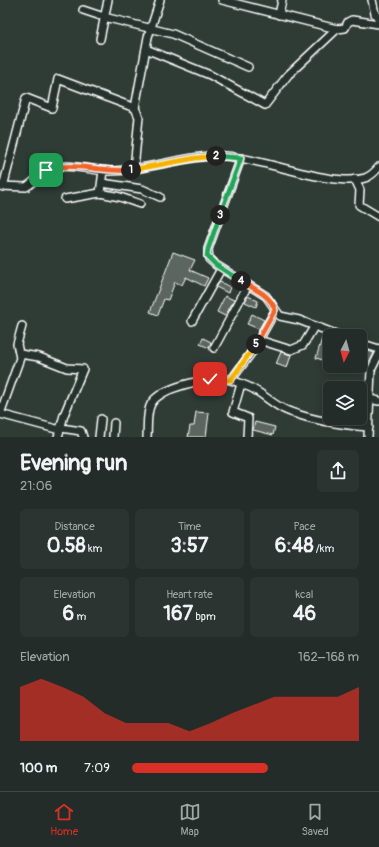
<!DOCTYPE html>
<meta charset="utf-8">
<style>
:root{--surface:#232c28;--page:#2b3430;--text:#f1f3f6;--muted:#a3a7a8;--line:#404845;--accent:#d93025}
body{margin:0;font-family:Pangolin,sans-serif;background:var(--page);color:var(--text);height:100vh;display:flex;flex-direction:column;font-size:15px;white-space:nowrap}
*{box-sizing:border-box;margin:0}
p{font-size:13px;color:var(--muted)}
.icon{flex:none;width:22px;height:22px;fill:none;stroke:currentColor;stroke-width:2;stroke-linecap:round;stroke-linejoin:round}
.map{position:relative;height:437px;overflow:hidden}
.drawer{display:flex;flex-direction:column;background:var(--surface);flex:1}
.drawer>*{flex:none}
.needle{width:26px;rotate:186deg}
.fabs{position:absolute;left:323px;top:329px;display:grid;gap:8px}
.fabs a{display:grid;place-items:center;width:44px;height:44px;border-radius:6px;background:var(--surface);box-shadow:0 2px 10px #0003,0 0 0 1px var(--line);font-size:20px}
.pin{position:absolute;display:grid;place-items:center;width:34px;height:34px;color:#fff;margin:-17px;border-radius:8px;box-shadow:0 2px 6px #0006}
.km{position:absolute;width:20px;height:20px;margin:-10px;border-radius:50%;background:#222;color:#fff;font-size:11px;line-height:20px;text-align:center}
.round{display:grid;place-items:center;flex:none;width:42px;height:42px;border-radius:6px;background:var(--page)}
.overview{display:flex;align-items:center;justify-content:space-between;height:68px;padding:0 20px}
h1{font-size:22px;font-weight:800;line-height:30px}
.metrics{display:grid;grid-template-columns:repeat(3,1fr);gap:6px;height:68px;padding:4px 20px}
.metrics div{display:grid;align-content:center;border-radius:6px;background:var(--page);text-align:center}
.metrics b{font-size:20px;font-weight:800}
.metrics small{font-size:11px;font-weight:400}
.metrics p{font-size:11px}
.chart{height:112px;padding:8px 20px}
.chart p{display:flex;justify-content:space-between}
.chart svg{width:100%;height:72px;margin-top:4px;fill:var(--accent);opacity:.7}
ul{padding:0 20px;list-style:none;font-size:13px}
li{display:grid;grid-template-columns:64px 48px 1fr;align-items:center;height:30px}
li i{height:10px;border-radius:5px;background:var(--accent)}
.menu{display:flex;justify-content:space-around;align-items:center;height:56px;border-top:1px solid var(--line);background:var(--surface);font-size:11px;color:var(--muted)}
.menu a{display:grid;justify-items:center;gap:2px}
.menu .on{color:var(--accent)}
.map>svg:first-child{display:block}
.building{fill:#5b6661;stroke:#fff}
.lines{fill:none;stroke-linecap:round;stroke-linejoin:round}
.minor-casing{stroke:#fff;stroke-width:10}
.minor{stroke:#26332d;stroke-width:7}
.split-1-casing{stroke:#fff;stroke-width:8}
.split-2-casing{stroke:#fff;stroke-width:8}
.split-3-casing{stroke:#fff;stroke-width:8}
.split-4-casing{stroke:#fff;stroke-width:8}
.split-5-casing{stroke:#fff;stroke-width:8}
.split-6-casing{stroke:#fff;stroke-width:8}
.split-1{stroke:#f0652b;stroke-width:5}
.split-2{stroke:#f5b400;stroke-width:5}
.split-3{stroke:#22a559;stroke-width:5}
.split-4{stroke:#22a559;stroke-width:5}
.split-5{stroke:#f0652b;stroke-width:5}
.split-6{stroke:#f5b400;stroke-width:5}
</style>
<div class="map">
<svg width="379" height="437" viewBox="0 0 379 437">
<rect width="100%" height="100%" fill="#2f3b35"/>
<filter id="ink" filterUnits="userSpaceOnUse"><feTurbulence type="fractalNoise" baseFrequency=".025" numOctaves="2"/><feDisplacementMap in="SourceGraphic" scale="8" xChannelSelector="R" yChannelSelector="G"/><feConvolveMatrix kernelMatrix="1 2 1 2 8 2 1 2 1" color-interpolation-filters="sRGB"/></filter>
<g filter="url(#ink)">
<g class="building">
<path d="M173,252l22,8 -5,10 18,8 -4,8 -18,-9 -4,8 -7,-3 -7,18 -4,-1 -6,16 -8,-3z"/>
<path d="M220,282l10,5 -2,6 -12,-6z"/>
<path d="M225,296l9,4 -9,16 -8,-4z"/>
<path d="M248,296l10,5 -2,6 -11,-5z"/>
<path d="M252,314l12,6 -5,9 -12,-5z"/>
<path d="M323,335l7,2v11l-4,13 -10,-3z"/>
<path d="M203,338l8,4 -2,6 -9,-4z"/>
<path d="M362,349l12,4 -4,8 -10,-3z"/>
<path d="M281,352l10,3 -4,13 -11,-4z"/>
<path d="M196,412l13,1 -3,24h-18l2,-11h4z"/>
<path d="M255,422l20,5 -2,8 -20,-5z"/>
</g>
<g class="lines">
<defs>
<g id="minor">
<path d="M222,0l115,29 8,-1 3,-6 4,-2 27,4"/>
<path d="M372,0l3,14 4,5"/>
<path d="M83,10l21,7 69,17 75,33"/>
<path d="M279,15l3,-15"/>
<path d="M100,39l8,-39"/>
<path d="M146,49l64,26 55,30 23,-30 49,-46"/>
<path d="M241,158l-33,91 1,10 7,6 50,31 14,20 19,4 42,16"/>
<path d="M134,169l5,-52 -4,-9"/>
<path d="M355,179l5,11 -1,15 20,12"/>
<path d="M102,183l40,6 18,8"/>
<path d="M0,186l26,1c10,-6 16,-16 27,-19 20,-5 38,3 57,3 39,0 76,-17 115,-15 37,2 107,32 140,22 6,-2 10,-6 14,-11"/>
<path d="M3,187l23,-89 26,10 6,-29 77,29 13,-71 12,-37"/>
<path d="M100,193l20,4 20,7"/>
<path d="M65,199l35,-6 3,-22"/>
<path d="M192,321l29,-52"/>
<path d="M259,340l32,10 12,-5 11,-18"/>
<path d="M360,343l19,6"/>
<path d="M214,348l34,-63"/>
<path d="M20,354l19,3 28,11 16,1 -19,46 -6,22"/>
<path d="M231,380l21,-28 23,-41"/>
<path d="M241,384l-8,28 15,6 -1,19"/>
<path d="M369,399l10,2"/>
<path d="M0,414l20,-56 -3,-14 5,-18"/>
<path d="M0,414l60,16"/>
<path d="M61,428l20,3 2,6"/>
<path d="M99,437l2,-18"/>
<path d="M113,437l1,-14"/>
<path d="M147,437c1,-10 -1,-24 4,-33 9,-17 58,-27 75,-25 8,1 16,5 23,8 14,6 25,19 39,24 26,10 54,14 81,16"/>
<path d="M368,437l3,-67 8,-16"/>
</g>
</defs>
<use href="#minor" class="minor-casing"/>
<use href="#minor" class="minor"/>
</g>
</g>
<g class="lines" filter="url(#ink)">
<defs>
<path id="split-1" d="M46,170c29,-9 56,3 85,0"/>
<path id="split-2" d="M131,170l65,-12 20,-2"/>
<path id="split-3" d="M216,156l25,2 -21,57"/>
<path id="split-4" d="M220,215l-12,34 -1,7 9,9 25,16"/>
<path id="split-5" d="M241,281c13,8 30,14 34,29l-19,34"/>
<path id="split-6" d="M210,379l21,1 25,-36"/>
</defs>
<use href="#split-1" class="split-1-casing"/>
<use href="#split-2" class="split-2-casing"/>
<use href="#split-3" class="split-3-casing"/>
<use href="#split-4" class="split-4-casing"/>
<use href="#split-5" class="split-5-casing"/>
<use href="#split-6" class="split-6-casing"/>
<use href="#split-1" class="split-1"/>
<use href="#split-2" class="split-2"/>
<use href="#split-3" class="split-3"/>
<use href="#split-4" class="split-4"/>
<use href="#split-5" class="split-5"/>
<use href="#split-6" class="split-6"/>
</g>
</svg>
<div class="fabs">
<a><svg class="needle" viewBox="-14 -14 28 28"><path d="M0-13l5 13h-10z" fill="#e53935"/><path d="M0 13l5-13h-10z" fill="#a3a7a8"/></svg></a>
<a><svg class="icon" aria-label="layers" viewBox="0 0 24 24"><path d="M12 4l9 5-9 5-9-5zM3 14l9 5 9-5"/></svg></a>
</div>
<div class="pin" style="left:46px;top:170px;background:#1e9e55"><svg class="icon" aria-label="arrive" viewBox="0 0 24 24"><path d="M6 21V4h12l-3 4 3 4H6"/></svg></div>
<div class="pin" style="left:210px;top:379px;background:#d93025"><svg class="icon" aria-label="check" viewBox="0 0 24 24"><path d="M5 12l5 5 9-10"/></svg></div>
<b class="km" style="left:131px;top:170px">1</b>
<b class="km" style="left:216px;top:156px">2</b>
<b class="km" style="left:220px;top:215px">3</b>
<b class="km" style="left:241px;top:281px">4</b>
<b class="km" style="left:256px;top:344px">5</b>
</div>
<section class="drawer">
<div class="overview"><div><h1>Evening run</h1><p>21:06</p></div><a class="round"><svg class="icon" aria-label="share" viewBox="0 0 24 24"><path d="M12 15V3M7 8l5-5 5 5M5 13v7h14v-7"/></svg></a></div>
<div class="metrics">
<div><p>Distance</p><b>0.58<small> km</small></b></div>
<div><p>Time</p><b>3:57</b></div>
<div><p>Pace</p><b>6:48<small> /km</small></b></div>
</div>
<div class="metrics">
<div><p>Elevation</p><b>6<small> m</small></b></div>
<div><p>Heart rate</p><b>167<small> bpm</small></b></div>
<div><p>kcal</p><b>46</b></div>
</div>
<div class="chart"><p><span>Elevation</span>162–168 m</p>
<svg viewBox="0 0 160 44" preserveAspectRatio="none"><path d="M0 44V11L10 6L20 11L30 17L40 27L50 33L60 33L70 33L80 38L90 33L100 27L110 22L120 17L130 17L140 17L150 17L160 11V44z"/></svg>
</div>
<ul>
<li><b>100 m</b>7:09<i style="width:60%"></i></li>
</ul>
</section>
<nav class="menu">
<a class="on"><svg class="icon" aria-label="home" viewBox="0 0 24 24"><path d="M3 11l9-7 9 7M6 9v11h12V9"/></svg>Home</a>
<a><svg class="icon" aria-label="map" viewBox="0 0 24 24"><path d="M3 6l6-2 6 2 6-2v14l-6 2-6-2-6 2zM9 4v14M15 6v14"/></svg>Map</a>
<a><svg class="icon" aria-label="saved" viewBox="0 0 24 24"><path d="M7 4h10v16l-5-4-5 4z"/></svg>Saved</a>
</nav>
